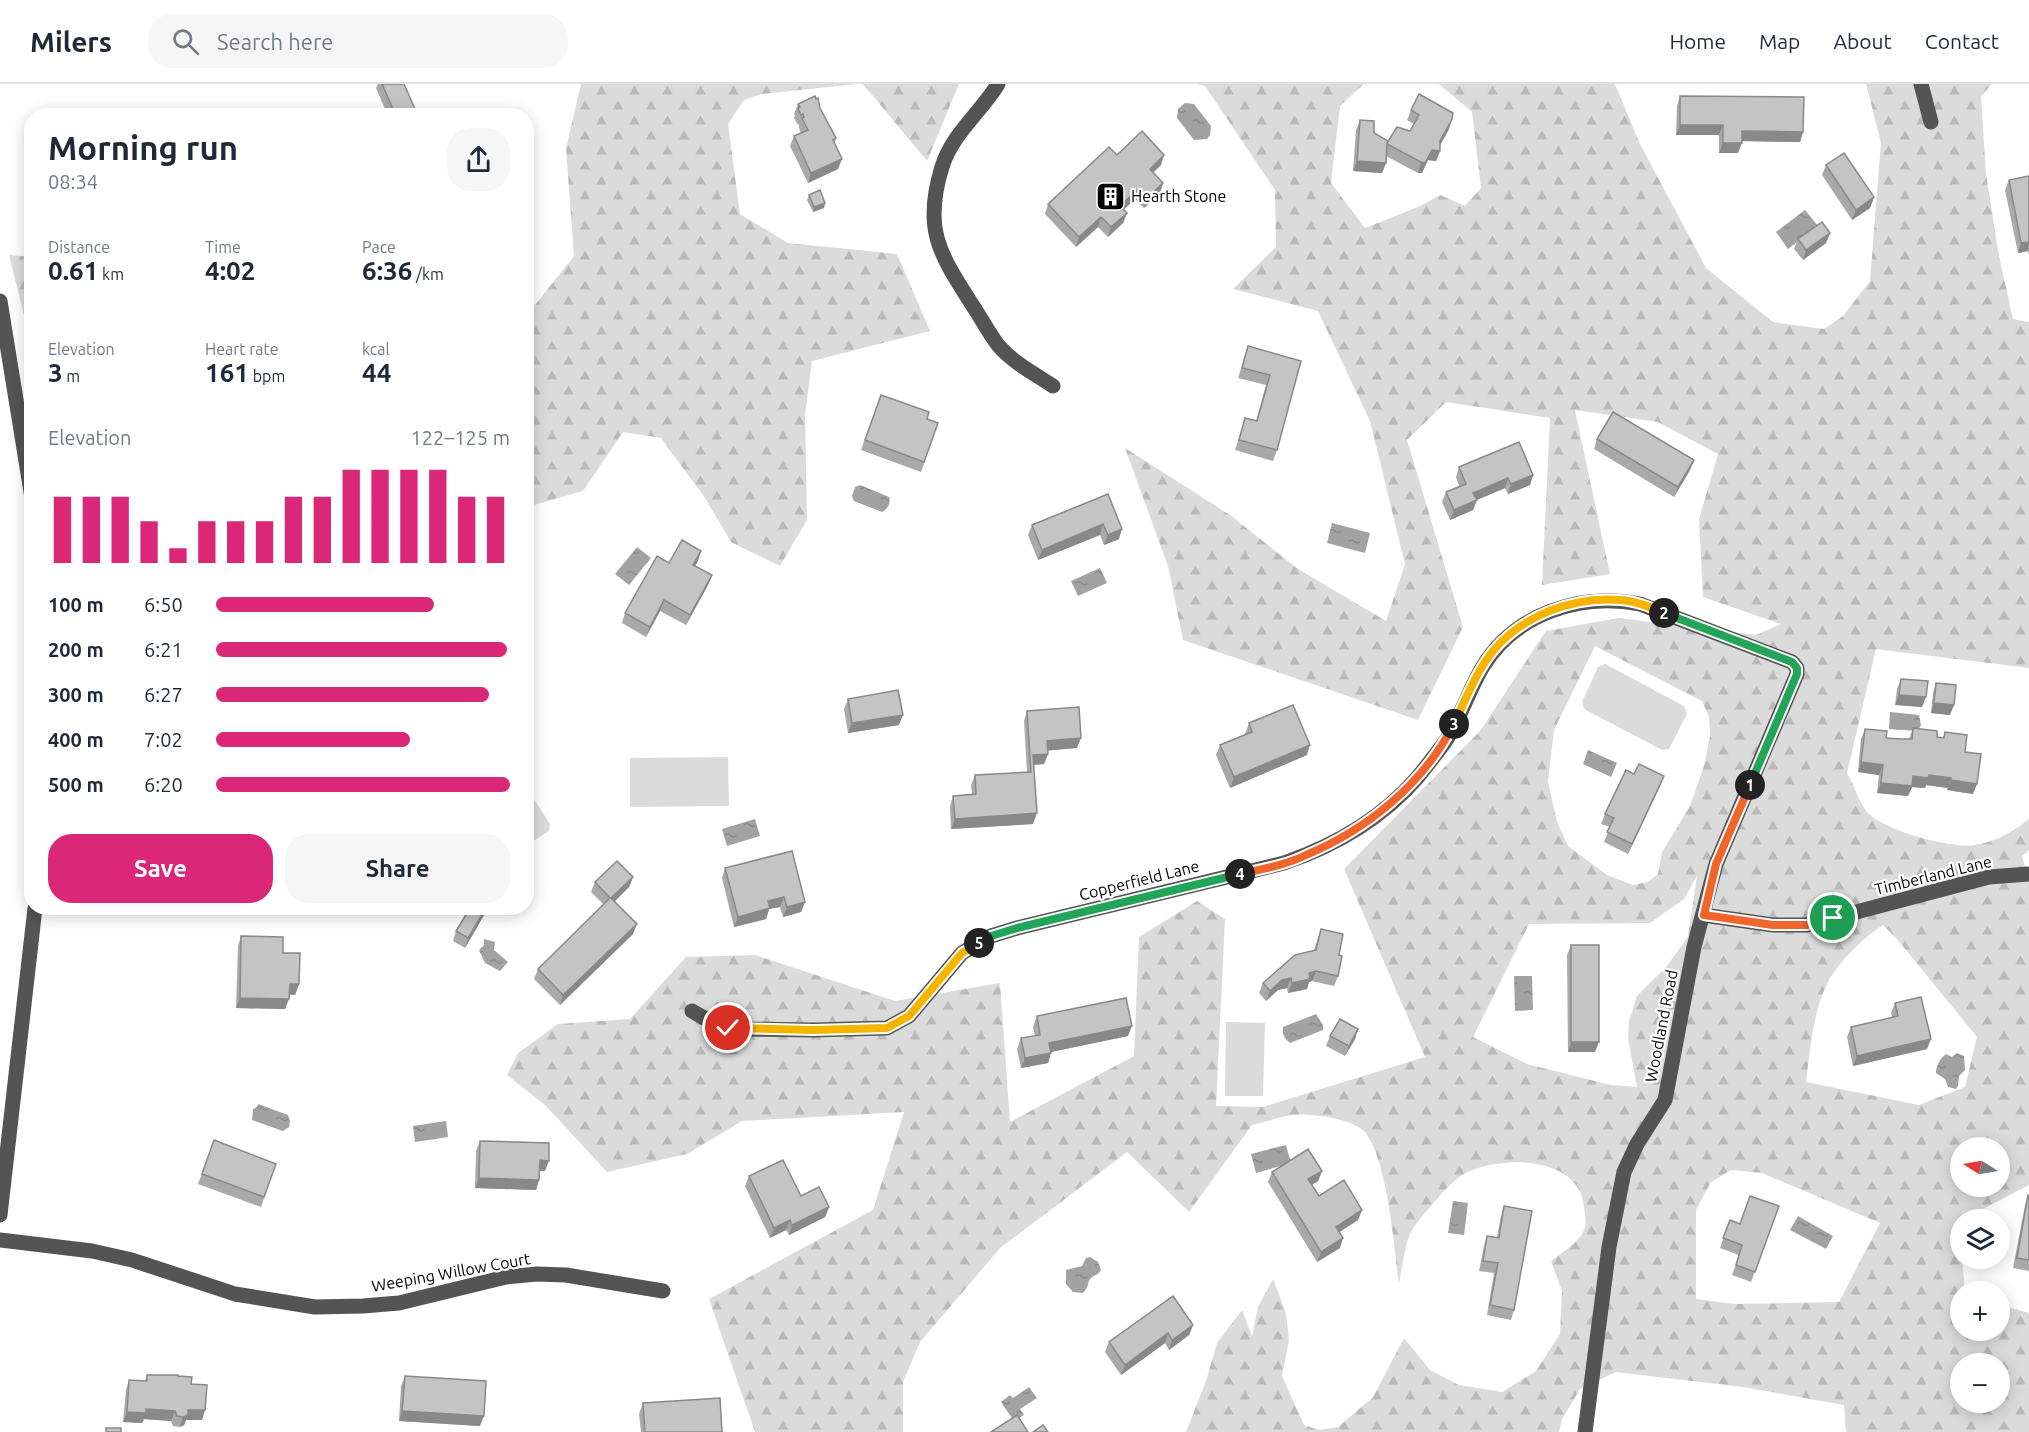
<!DOCTYPE html>
<meta charset="utf-8">
<style>
:root{--surface:#fff;--page:#f6f6f7;--text:#1f2937;--muted:#747a83;--line:#e0e1e3;--accent:#db2777}
body{margin:0;font-family:Ubuntu,sans-serif;background:var(--page);color:var(--text);height:100vh;display:flex;flex-direction:column;font-size:22px;white-space:nowrap}
*{box-sizing:border-box;margin:0}
p{font-size:20px;color:var(--muted)}
.icon{flex:none;width:33px;height:33px;fill:none;stroke:currentColor;stroke-width:2;stroke-linecap:round;stroke-linejoin:round}
.map{position:relative;flex:1;overflow:hidden}
.side{position:absolute;left:24px;top:24px;width:510px;height:807px;display:flex;flex-direction:column;background:var(--surface);border-radius:24px;box-shadow:0 3px 15px #0003}
.side>*{flex:none}
.needle{width:39px;rotate:281deg}
.fabs{position:absolute;left:1950px;top:1053px;display:grid;gap:12px}
.fabs a{display:grid;place-items:center;width:60px;height:60px;border-radius:50%;background:var(--surface);box-shadow:0 3px 15px #0003;font-size:30px}
.pin{position:absolute;display:grid;place-items:center;width:51px;height:51px;color:#fff;margin:-26px;border:3px solid #fff;border-radius:50%;box-shadow:0 2px 6px #0007}
.km{position:absolute;width:30px;height:30px;margin:-15px;border-radius:50%;background:#222;color:#fff;font-size:16px;line-height:30px;text-align:center}
.round{display:grid;place-items:center;flex:none;width:63px;height:63px;border-radius:24px;background:var(--page)}
.headline{display:flex;align-items:center;justify-content:space-between;height:102px;padding:0 24px}
h1{font-size:33px;font-weight:700;line-height:45px}
.figures{display:grid;grid-template-columns:repeat(3,1fr);gap:9px;height:102px;padding:6px 24px}
.figures div{display:grid;align-content:center}
.figures b{font-size:26px;font-weight:700}
.figures small{font-size:16px;font-weight:400}
.figures p{font-size:16px}
.chart{height:168px;padding:12px 24px}
.chart p{display:flex;justify-content:space-between}
.chart svg{width:100%;height:108px;margin-top:6px;stroke:var(--accent);stroke-width:6}
.action{display:flex;gap:12px;margin-top:auto;padding:12px 24px}
.action a{flex:1;height:69px;border-radius:24px;background:var(--accent);color:#fff;font-size:24px;font-weight:700;line-height:69px;text-align:center}
.action a+a{background:var(--page);color:var(--text)}
ul{padding:0 24px;list-style:none;font-size:20px}
li{display:grid;grid-template-columns:96px 72px 1fr;align-items:center;height:45px}
li i{height:15px;border-radius:8px;background:var(--accent)}
header{display:flex;align-items:center;gap:36px;box-sizing:border-box;height:84px;padding:0 30px;background:var(--surface);border-bottom:2px solid var(--line)}
header strong{font-size:28px}
nav{display:flex;gap:33px;margin-inline-start:auto;font-size:21px}
.search{width:420px;height:54px;background:var(--page);display:flex;align-items:center;gap:15px;box-sizing:border-box;padding:0 21px;border-radius:24px;color:var(--muted);font-size:22px}
.map>svg:first-child{display:block}
.forest{fill:url(#forest-firs);fill-rule:evenodd}
.park{fill:#dbdbdb}
.water{fill:url(#water-ripples)}
.lines{fill:none;stroke-linecap:round;stroke-linejoin:round}
.minor{stroke:#545454;stroke-width:15}
.wall{fill:#a9a9a9}
.shaded-wall{fill:#898989}
.building{fill:#c4c4c4;stroke:#898989;stroke-width:1.5}
.split-1-casing{stroke:#fff;stroke-width:12}
.split-2-casing{stroke:#fff;stroke-width:12}
.split-3-casing{stroke:#fff;stroke-width:12}
.split-4-casing{stroke:#fff;stroke-width:12}
.split-5-casing{stroke:#fff;stroke-width:12}
.split-6-casing{stroke:#fff;stroke-width:12}
.split-1{stroke:#f0652b;stroke-width:8}
.split-2{stroke:#22a559;stroke-width:8}
.split-3{stroke:#f5b400;stroke-width:8}
.split-4{stroke:#f0652b;stroke-width:8}
.split-5{stroke:#22a559;stroke-width:8}
.split-6{stroke:#f5b400;stroke-width:8}
.labels{text-anchor:middle;dominant-baseline:central;stroke-width:4.5;stroke-linejoin:round;paint-order:stroke}
.poi-label{font-size:16px;fill:#000;stroke:#fff;text-anchor:start}
.street-label{font-size:16px;fill:#000;stroke:#fff}
</style>
<header>
<strong>Milers</strong>
<div class="search"><svg class="icon" aria-label="search" viewBox="0 0 24 24"><circle cx="10" cy="10" r="6"/><path d="M15 15l6 6"/></svg>Search here</div>
<nav><a>Home</a><a>Map</a><a>About</a><a>Contact</a></nav>
</header>
<div class="map">
<svg width="2029" height="1348" viewBox="0 0 2029 1348">
<defs>
<pattern id="forest-firs" width="22" height="20" patternUnits="userSpaceOnUse" patternTransform="scale(1.5)"><rect width="22" height="20" fill="#dbdbdb"/><path d="M5 1l3.5 6h-7zM16 11l3.5 6h-7z" fill="#bababa"/></pattern>
<pattern id="water-ripples" width="26" height="14" patternUnits="userSpaceOnUse" patternTransform="scale(1.5)"><rect width="26" height="14" fill="#a2a2a2"/><path d="M2 4q2-2 4 0t4 0M15 11q2-2 4 0t4 0" fill="none" stroke="#8a8a8a"/></pattern>
</defs>
<rect width="100%" height="100%" fill="#fff"/>
<g class="forest">
<path d="M581,0h276l-96,10 -17,6 -16,24 12,90 48,29 109,11 33,77 -118,30 -7,54 2,105 -27,46 -49,-24 -26,-44 -44,-60 -38,-6 -40,59 -56,16v-192l47,-59 -8,-108z"/>
<path d="M863,0h96l-32,77z"/>
<path d="M1197,0h167l-24,22 -9,77 34,45 55,-22 20,-11 25,11 16,-18 -9,-76 -33,-28h176l25,60 66,124 67,54 51,7 19,-13 27,-35 11,-138 -15,-59h126l-11,12 5,78 13,82 14,63 16,3v346l-153,-19 -29,124c6,10 14,34 22,41 18,17 82,35 106,31 22,-4 36,-12 54,-26v31l-7,6 7,23v306l-65,34 -4,1v38l2,1 3,32 -5,1v38h40v-25l29,8v119h-183l-2,-27 -101,-18 -127,-15 -36,17 -18,30 -3,13h-373l20,-51 11,-38 25,-33 10,26 6,-29 15,-28 13,34 3,27 -7,36 22,49 15,5 19,-3 35,-30 31,-59 26,32 29,15 43,7 34,-21 24,-37 2,-43 -11,-30c12,-9 27,-18 33,-31 3,-6 1,-16 0,-23 -5,-53 -87,-52 -122,-32 -12,7 -42,43 -50,55 -7,12 -10,39 -13,53 -5,-33 -12,-137 -39,-155 -15,-10 -50,-15 -68,-13 -13,2 -27,7 -40,10l-63,87 -62,-60 -127,96 -80,94 -17,40v50h-148l-46,-133 164,-89 31,-98 -162,9 -55,33 -80,18 -61,-66 -39,-31 11,-22 40,-29 72,-5 56,-62 69,-2 140,46 105,-18 10,139 124,-66 5,-119 58,-36 28,18 -9,187 47,1 162,-50 -81,-188 136,-138 66,-100 73,-13 137,17 25,-11 -78,-27 -4,-78 19,-65 -60,-32 -83,-12 35,164 -68,11 8,-167 -104,-16 -39,38 56,187 -45,93 -235,-80 -15,-74 -43,-118 105,67 68,54 88,52 19,-57 -35,-143 -52,-110 -85,-22 43,-42 -1,-57 -70,-104zM1595,562l107,55 7,16 1,19 -6,30 -14,40 -28,46 -4,22 -10,8 -15,3 -26,-10 -39,-29 -11,-24 -9,-40 6,-52zM1697,792l-9,61 -22,30 -29,29 -8,25 -1,17 9,49 -26,-2 -84,-21 -54,-27 56,-113 121,-1 34,-24zM1883,841l14,14 80,98 -12,50 -46,18 -113,-23c4,-31 7,-72 22,-100 11,-21 36,-45 55,-57zM1960,1064h40v38h-40zM1731,1086l31,3 118,50 -41,79 -104,2 -39,-5v-89l15,-28zM1960,1280h40v38h-40z"/>
<path d="M9,171l22,2v86z"/>
</g>
<g class="park">
<path d="M1605,580l79,42 3,8 -18,35 -7,1 -78,-41 -2,-7 16,-35z"/>
<path d="M728,673l1,49 -99,1v-49z"/>
<path d="M527,711l5,1 18,28 -1,7 -22,14z"/>
<path d="M1226,938l39,1 -2,73h-38z"/>
</g>
<g class="water">
<path d="M1185,19l9,1 17,22 -1,9 -3,4 -13,1 -17,-22 1,-9z"/>
<path d="M1805,126l13,16 -30,23 -12,-17z"/>
<path d="M860,401l29,12c2,6 -1,12 -7,15l-28,-11 -2,-5 3,-9z"/>
<path d="M1332,439l38,10 -5,20 -38,-10z"/>
<path d="M637,463l14,11 -22,27 -14,-11z"/>
<path d="M1100,484l7,15 -29,13 -7,-15z"/>
<path d="M1890,628l29,3 2,10 -3,6 -29,-2z"/>
<path d="M1588,666l29,13 -6,14 -28,-13z"/>
<path d="M755,735l5,17 -33,10 -5,-17z"/>
<path d="M484,855l11,3 -1,8 14,12 -8,9 -15,-8 -6,-13 5,-5z"/>
<path d="M1514,892h18l1,34 -18,1z"/>
<path d="M1316,930l7,11v5l-33,13c-6,-5 -8,-9 -7,-16z"/>
<path d="M1957,969l7,3 1,14 -6,6 -1,10 -2,3 -8,-2 -3,-8 -9,-6c0,-7 4,-15 10,-19l6,3z"/>
<path d="M258,1020l30,11 2,6 -1,6 -6,4 -31,-11 1,-11 4,-2z"/>
<path d="M446,1037l2,16 -33,5 -2,-16z"/>
<path d="M1286,1061l5,18 -35,10 -5,-19z"/>
<path d="M1453,1117l15,2 -4,32 -16,-2z"/>
<path d="M1798,1132l35,20 -7,13 -36,-19z"/>
<path d="M1090,1173l8,5 3,8c-3,5 -5,4 -10,8 -4,4 -2,10 -8,15l-10,-1 -7,-8v-14l16,-4 4,-8z"/>
<path d="M1029,1303l8,11 -17,11 4,6 -10,6 -13,-19 9,-7 3,3z"/>
</g>
<g class="lines">
<g class="minor">
<path d="M998,0c-17,28 -46,50 -56,83 -19,61 -3,86 29,136 9,13 17,29 27,42 14,17 37,29 55,41"/>
<path d="M1921,0l10,38"/>
<path d="M0,217l32,197"/>
<path d="M1703,831l70,10h34l182,-48 40,-3"/>
<path d="M692,927l19,11 25,7 77,1 74,-2 22,-12 53,-63 29,-17 26,-8 267,-65c50,-17 98,-45 133,-85 9,-11 19,-24 28,-36 15,-23 23,-50 37,-74 32,-54 98,-76 158,-64l152,58 5,6v6l-81,190 -22,83 -29,153 -28,44 -13,28 -15,75 -24,185"/>
<path d="M0,1131l35,-307"/>
<path d="M0,1156l92,11 40,9 103,34 80,13 48,-1 36,-3 107,-26 31,-3 29,1 97,16"/>
</g>
</g>
<g class="wall">
<path d="M378,0h26l14,32h-30l-12,-28z"/>
<path d="M1680,12l123,36 -3,10 -58,-1 -4,12h-19v-18h-43l1,-29z"/>
<path d="M798,20l22,4 16,30 -1,5 3,26 -30,14 -18,-37 4,-10 7,-3 -2,-5v-4l-1,1 -4,-7 1,-3 -1,-1z"/>
<path d="M1411,26l38,19 -9,16v6l-4,10 -8,-1 -6,13h-4l-32,-17v7l-4,10 -29,-2 3,-41 4,-10 14,13 13,10 23,-12 4,-7 -7,-4z"/>
<path d="M1117,71l44,10 -8,7 10,11 -3,10 -16,15 -9,-9 -11,10 3,4 -4,10 -15,14 -10,-10 -22,20 -31,-33 3,-10z"/>
<path d="M1826,81l48,32 -4,11 -18,12 -30,-45z"/>
<path d="M2029,92v80l-1,-5 -10,2 -13,-63 4,-10z"/>
<path d="M809,111l16,8 -1,5 -11,4 -6,-12z"/>
<path d="M1830,149l-4,10 -23,17 -9,-11 4,-10z"/>
<path d="M1248,262l53,15 -24,89 -4,11 -38,-11 10,-32 11,3 10,-36 -28,-7z"/>
<path d="M881,311l46,24 11,4 -17,49 -60,-22z"/>
<path d="M1597,355l97,21 -4,10 -16,27 -80,-48z"/>
<path d="M1459,383l74,8 -3,10 -22,9 -3,-6 -29,12 -3,10 -23,10 -8,-18 4,-10 13,-6 -3,-9z"/>
<path d="M1108,410l11,45 -15,6 -4,-10 -62,25 -10,-25 4,-10z"/>
<path d="M701,467l-6,15 17,9 -4,10 -22,40 -26,-14 -14,26 -24,-14 3,-10 44,-50z"/>
<path d="M1901,595l21,28 -27,-2 2,-16z"/>
<path d="M1936,599l14,32 -19,-2 2,-20z"/>
<path d="M848,615l51,26 -51,8 -4,-24z"/>
<path d="M1027,627l50,37 -29,2v4l-4,10 -10,1 -1,59 -82,5 -1,-23 3,-10 19,-2 -1,-9 4,-10 52,-3 -3,-51z"/>
<path d="M1249,639l58,32 -77,33 -14,-33 4,-10 25,-11z"/>
<path d="M1913,644l24,9 6,1 2,-6 20,20 8,42 -26,-4 1,-2 -22,-3 -1,3 -13,-1 -4,9 -31,-3 2,-18 -21,-3 3,-33 4,-10 21,9 15,1h8z"/>
<path d="M1660,702l-32,68 -24,-12 6,-15 -9,-3 4,-10z"/>
<path d="M725,784l80,34 -4,10 -18,5 -3,-10 -11,2 -3,10 -32,8 -12,-49z"/>
<path d="M633,793l-4,10 -14,14 18,33 -73,71 -26,-26 4,-10 66,-64 -13,-13 4,-10z"/>
<path d="M470,824h17l-3,7 -19,33 -12,-7 3,-10z"/>
<path d="M1321,845l18,26 -1,21 -4,10 -22,-5 -3,1 -2,7 -19,4 -1,-5 -9,2 -12,11 -7,-8 4,-10 51,-33z"/>
<path d="M241,852l42,17 16,31 -4,11 -6,-1 -4,15 -49,-1 2,-62z"/>
<path d="M1571,861l24,107h-27l-1,-97z"/>
<path d="M1895,919l32,46 -74,17 -6,-29 4,-10 41,-10 -1,-4z"/>
<path d="M1037,932l91,20 -77,16 -3,11 -27,5 -4,-19 4,-11 14,-2 -2,-9z"/>
<path d="M1358,945l-3,10 -10,17 -19,-10 4,-10z"/>
<path d="M214,1056l62,24 -15,43 -63,-23z"/>
<path d="M480,1057l65,30h-5l-1,9 -3,10 -61,-2 1,-37z"/>
<path d="M1322,1087l-4,10 -6,4 7,11 39,24 -19,12 1,16 -23,14 -49,-80 4,-10z"/>
<path d="M749,1092l80,31 -4,10 -36,18 -3,-5 -16,8 -25,-52z"/>
<path d="M2028,1111h1v76l-16,-3 12,-63z"/>
<path d="M1504,1122l10,104 -3,10 -24,-5 7,-42 -15,-2 5,-25 3,-10 10,1 4,-21z"/>
<path d="M1779,1122l-28,76 -19,-7 7,-20 -19,-7 10,-28 10,4z"/>
<path d="M1193,1241l-4,10 -20,15 -4,-7 -44,32 -16,-23 4,-10z"/>
<path d="M147,1291l31,1 13,8 14,26 -3,10h-16l-2,5 -4,2 -7,-1 -2,-5 -27,-2 -2,4 -19,-1 3,-32 3,-10 16,1z"/>
<path d="M405,1292l75,50 -81,-5 2,-35z"/>
<path d="M643,1319l79,29h-81l-2,-18z"/>
</g>
<g class="shaded-wall">
<path d="M1452,35l-3,10 -12,22h3l-4,10 -8,-1 -6,13h-4l3,-11 19,-21z"/>
<path d="M1680,41h43l-4,10h-43z"/>
<path d="M1742,47l61,1 -3,10 -62,-1z"/>
<path d="M1723,59h19l-4,10h-19z"/>
<path d="M1164,71l-3,10 -14,14 3,-10z"/>
<path d="M842,75l-4,10 -30,14 3,-10z"/>
<path d="M1357,77l29,2 -4,10 -29,-2z"/>
<path d="M1163,99l-3,10 -16,15 3,-10z"/>
<path d="M1138,105l-3,10 -18,17 3,-10z"/>
<path d="M1874,113l-4,11 -18,12 4,-10z"/>
<path d="M825,119l-1,5 -11,4 1,-5z"/>
<path d="M1127,129l-4,10 -15,14 3,-10z"/>
<path d="M1101,133l-3,10 -22,20 3,-10z"/>
<path d="M1830,149l-4,10 -23,17 3,-10z"/>
<path d="M2029,158l-1,9 -10,2 3,-10z"/>
<path d="M1694,376l-4,10 -16,27 4,-10z"/>
<path d="M1533,391l-3,10 -22,9 3,-10z"/>
<path d="M1508,394l-3,10 -35,15 3,-10z"/>
<path d="M1477,416l-4,10 -23,10 4,-10z"/>
<path d="M1103,440l-3,11 -62,25 4,-10z"/>
<path d="M1122,445l-3,10 -15,6 4,-10z"/>
<path d="M701,467l-3,10 -8,14 3,-10z"/>
<path d="M712,491l-4,10 -22,40 4,-10z"/>
<path d="M664,516l-4,11 -14,26 4,-10z"/>
<path d="M1899,611l27,2 -4,10 -27,-2z"/>
<path d="M1934,619l20,2 -4,10 -19,-2z"/>
<path d="M903,631l-4,10 -51,8 4,-10z"/>
<path d="M1081,654l-4,10 -34,3 4,-10z"/>
<path d="M1310,661l-3,10 -77,33 4,-11z"/>
<path d="M1048,670l-4,10 -13,1 2,-10z"/>
<path d="M1861,678l22,3 -4,10 -21,-3z"/>
<path d="M1929,691l22,3 -3,10 -22,-3 -1,3 -13,-1 -4,9 -31,-3 4,-10 32,-7z"/>
<path d="M1664,692l-4,10 -32,68 4,-10z"/>
<path d="M1951,696l26,4 -4,10 -26,-4z"/>
<path d="M1037,729l-4,11 -82,5 4,-10z"/>
<path d="M633,793l-4,10 -21,21 3,-10z"/>
<path d="M784,813l-4,10 -11,2 -3,10 -32,8 4,-10 30,-16z"/>
<path d="M805,818l-4,10 -18,5 4,-10z"/>
<path d="M486,824l-2,7 -19,33 3,-10z"/>
<path d="M637,840l-4,10 -73,71 3,-10z"/>
<path d="M1316,887l-4,10 -3,1 -2,7 -19,4 4,-10 17,-10z"/>
<path d="M1291,894l-4,10 -9,2 -12,11 4,-10 12,-11z"/>
<path d="M290,900h9l-4,11 -9,-1z"/>
<path d="M240,914l49,1 -4,10 -49,-1z"/>
<path d="M1132,942l-4,10 -82,17 3,-10z"/>
<path d="M1358,945l-3,10 -10,17 4,-10z"/>
<path d="M1931,955l-4,10 -74,17 4,-10z"/>
<path d="M1571,958h28l-4,10h-27z"/>
<path d="M1051,969l-3,10 -27,5 4,-10z"/>
<path d="M540,1076l9,1 -4,10 -9,-1z"/>
<path d="M1322,1087l-4,10 -13,8 3,-10z"/>
<path d="M479,1094l60,2 -3,10 -61,-2z"/>
<path d="M829,1123l-4,10 -36,18 3,-10z"/>
<path d="M1362,1126l-4,10 -26,17 4,-10z"/>
<path d="M790,1136l-4,10 -16,8 4,-10z"/>
<path d="M1343,1154l-3,10 -23,14 4,-10z"/>
<path d="M1193,1241l-4,10 -20,15 3,-10z"/>
<path d="M1168,1249l-3,10 -44,32 4,-10z"/>
<path d="M146,1325l29,2 -4,10 -27,-2 -2,4 -19,-1 4,-10z"/>
<path d="M188,1326h17l-3,10h-16l-2,5 -4,2 3,-10z"/>
<path d="M402,1327l82,5 -4,10 -81,-5z"/>
</g>
<g class="building">
<path d="M382,0h22l14,32h-22z"/>
<path d="M1419,10l34,19 -1,6 -12,22v10l-8,-1 -7,13 -4,-1 -34,-18 -1,19 -29,-2 3,-41 14,1v12l14,8 -1,2 10,-16 13,4 9,-16 -8,-5z"/>
<path d="M815,12l1,3 2,-1 2,10 16,30 -3,2 9,19 -31,14 -17,-37 14,-6 -6,-12 2,-1 -1,-3 -2,1 -3,-7 2,-1 -2,-3z"/>
<path d="M1680,12l124,1 -1,35 -61,-1v12h-19v-18h-43z"/>
<path d="M1142,47l22,24 -14,14 13,14 -16,15 -9,-9 -18,17 7,7 -16,14 -10,-10 -22,20 -31,-33 61,-57 8,8z"/>
<path d="M1844,69l30,44 -18,13 -30,-45z"/>
<path d="M2029,92v66l-8,1 -12,-63z"/>
<path d="M820,106l5,13 -11,4 -5,-12z"/>
<path d="M1822,138l8,11 -24,17 -8,-11z"/>
<path d="M1248,262l53,15 -24,89 -38,-10 6,-22 12,3 13,-46 -28,-7z"/>
<path d="M881,311l48,17 -2,7 11,4 -14,39 -59,-22z"/>
<path d="M1613,328l81,48 -16,27 -81,-48z"/>
<path d="M1519,358l14,33 -22,9 -3,-6 -35,15 4,7 -23,10 -8,-18 20,-8 -7,-17z"/>
<path d="M1108,410l14,35 -14,6 -5,-11 -61,26 -10,-25z"/>
<path d="M682,456l19,11 -8,14 19,10 -22,40 -26,-15 -14,27 -25,-14 32,-57 12,7z"/>
<path d="M1901,595l27,2 -2,16 -27,-2z"/>
<path d="M1936,599l20,2 -2,20 -20,-2z"/>
<path d="M898,606l5,25 -51,8 -4,-24z"/>
<path d="M1293,621l17,40 -76,32 -14,-32 32,-13 -3,-9z"/>
<path d="M1079,623l2,31 -34,3 1,13 -15,1 4,58 -82,6 -2,-23 23,-2 -1,-19 56,-3 -4,-61z"/>
<path d="M1913,644l24,3v6l7,1 1,-6 22,3 -2,17 16,2 -4,30 -26,-4v-2l-22,-3 -1,3 -15,-2 -1,10 -31,-3 2,-18 -22,-3 4,-33 22,2 -1,7 15,1h11z"/>
<path d="M1639,680l25,12 -32,68 -25,-12 7,-14 -9,-4 21,-44 8,4z"/>
<path d="M792,767l13,51 -18,5 -3,-10 -16,4 2,7 -32,9 -13,-49z"/>
<path d="M617,777l16,16 -22,21 26,26 -74,71 -25,-26 72,-71 -15,-16z"/>
<path d="M470,824h16l-18,30 -12,-7z"/>
<path d="M1321,845l22,5 -4,21 3,1 -4,20 -22,-5 -7,2 1,6 -18,4 -1,-5 -9,2 -12,11 -7,-8 32,-28 21,-5z"/>
<path d="M241,852l42,1v16h17l-1,31h-9l-1,15 -49,-1z"/>
<rect x="1571" y="861" width="28" height="97"/>
<path d="M1921,913l10,42 -74,17 -6,-29 47,-11 -3,-13z"/>
<path d="M1126,914l6,28 -83,17 2,10 -26,5 -4,-20 19,-3 -3,-19z"/>
<path d="M1340,935l18,10 -9,17 -19,-10z"/>
<path d="M214,1056l62,24 -12,33 -62,-23z"/>
<path d="M480,1057l69,2v18l-9,-1 -1,20 -60,-2z"/>
<path d="M1308,1065l14,22 -14,8 11,17 25,-16 18,30 -26,17 7,11 -22,14 -49,-80z"/>
<path d="M783,1076l18,36 18,-9 10,20 -37,18 -2,-5 -16,8 -25,-52z"/>
<path d="M2028,1111h1v65l-12,-2z"/>
<path d="M1750,1112l29,10 -24,66 -19,-7 6,-20 -19,-7 7,-18 10,4z"/>
<path d="M1504,1122l28,5 -18,99 -24,-5 8,-42 -15,-2 4,-25 12,2z"/>
<path d="M1173,1212l20,29 -21,15 -4,-7 -43,32 -16,-23z"/>
<path d="M147,1291h31v1l14,1 -1,7 16,1 -2,25h-17v5l-5,2 -6,-1 -2,-5 -29,-2v4l-19,-1 2,-32 18,1z"/>
<path d="M405,1292l81,5 -2,35 -82,-5z"/>
<path d="M720,1314l2,34h-77l-2,-29z"/>
<path d="M1017,1331l11,17h-37z"/>
<path d="M1043,1341l5,7h-15z"/>
<rect x="106" y="1344" width="15" height="4"/>
</g>
<g class="lines">
<defs>
<path id="split-1" d="M1750,701l-34,79 -12,51 69,10h34l26,-7"/>
<path id="split-2" d="M1664,529l128,49 5,6v6l-47,111"/>
<path id="split-3" d="M1454,640c12,-25 22,-52 39,-73 30,-36 81,-55 127,-51 16,1 30,7 44,13"/>
<path id="split-4" d="M1240,790c22,-5 46,-9 66,-19 62,-26 117,-71 148,-131"/>
<path id="split-5" d="M979,859l12,-7 26,-8 223,-54"/>
<path id="split-6" d="M728,944l85,2 74,-2 22,-12 53,-63 17,-10"/>
</defs>
<use href="#split-1" class="split-1-casing"/>
<use href="#split-2" class="split-2-casing"/>
<use href="#split-3" class="split-3-casing"/>
<use href="#split-4" class="split-4-casing"/>
<use href="#split-5" class="split-5-casing"/>
<use href="#split-6" class="split-6-casing"/>
<use href="#split-1" class="split-1"/>
<use href="#split-2" class="split-2"/>
<use href="#split-3" class="split-3"/>
<use href="#split-4" class="split-4"/>
<use href="#split-5" class="split-5"/>
<use href="#split-6" class="split-6"/>
</g>
<defs>
<symbol id="building-square" viewBox="-11 -11 22 22"><rect x="-9" y="-9" width="18" height="18" rx="4" fill="#000" stroke="#fff"/><path d="M-4-6H4V6H1V3H-1V6H-4ZM-2.5-4.3h1.7v1.8h-1.7ZM.8-4.3h1.7v1.8H.8ZM-2.5-1h1.7V.8h-1.7ZM.8-1h1.7V.8H.8Z" fill="#fff"/></symbol>
</defs>
<g fill-rule="evenodd">
<use href="#building-square" x="1094" y="96" width="33" height="33"/>
</g>
<g class="labels">
<g class="poi-label">
<text x="1131" y="112">Hearth Stone</text>
</g>
<g class="street-label">
<text transform="translate(1933 791) rotate(-14)">Timberland Lane</text>
<text transform="translate(1139 796) rotate(-14)">Copperfield Lane</text>
<text transform="translate(1661 942) rotate(-79)">Woodland Road</text>
<text transform="translate(451 1188) rotate(-10)">Weeping Willow Court</text>
</g>
</g>
</svg>
<div class="fabs">
<a><svg class="needle" viewBox="-14 -14 28 28"><path d="M0-13l5 13h-10z" fill="#e53935"/><path d="M0 13l5-13h-10z" fill="#747a83"/></svg></a>
<a><svg class="icon" aria-label="layers" viewBox="0 0 24 24"><path d="M12 4l9 5-9 5-9-5zM3 14l9 5 9-5"/></svg></a>
<a>+</a>
<a>−</a>
</div>
<div class="pin" style="left:1833px;top:834px;background:#1e9e55"><svg class="icon" aria-label="arrive" viewBox="0 0 24 24"><path d="M6 21V4h12l-3 4 3 4H6"/></svg></div>
<div class="pin" style="left:728px;top:944px;background:#d93025"><svg class="icon" aria-label="check" viewBox="0 0 24 24"><path d="M5 12l5 5 9-10"/></svg></div>
<b class="km" style="left:1750px;top:701px">1</b>
<b class="km" style="left:1664px;top:529px">2</b>
<b class="km" style="left:1454px;top:640px">3</b>
<b class="km" style="left:1240px;top:790px">4</b>
<b class="km" style="left:979px;top:859px">5</b>
<section class="side">
<div class="headline"><div><h1>Morning run</h1><p>08:34</p></div><a class="round"><svg class="icon" aria-label="share" viewBox="0 0 24 24"><path d="M12 15V3M7 8l5-5 5 5M5 13v7h14v-7"/></svg></a></div>
<div class="figures">
<div><p>Distance</p><b>0.61<small> km</small></b></div>
<div><p>Time</p><b>4:02</b></div>
<div><p>Pace</p><b>6:36<small> /km</small></b></div>
</div>
<div class="figures">
<div><p>Elevation</p><b>3<small> m</small></b></div>
<div><p>Heart rate</p><b>161<small> bpm</small></b></div>
<div><p>kcal</p><b>44</b></div>
</div>
<div class="chart"><p><span>Elevation</span>122–125 m</p>
<svg viewBox="0 0 160 44" preserveAspectRatio="none"><path d="M5 44V17M15 44V17M25 44V17M35 44V27M45 44V38M55 44V27M65 44V27M75 44V27M85 44V17M95 44V17M105 44V6M115 44V6M125 44V6M135 44V6M145 44V17M155 44V17"/></svg>
</div>
<ul>
<li><b>100 m</b>6:50<i style="width:74%"></i></li>
<li><b>200 m</b>6:21<i style="width:99%"></i></li>
<li><b>300 m</b>6:27<i style="width:93%"></i></li>
<li><b>400 m</b>7:02<i style="width:66%"></i></li>
<li><b>500 m</b>6:20<i style="width:100%"></i></li>
</ul>
<div class="action"><a>Save</a><a>Share</a></div>
</section>
</div>
